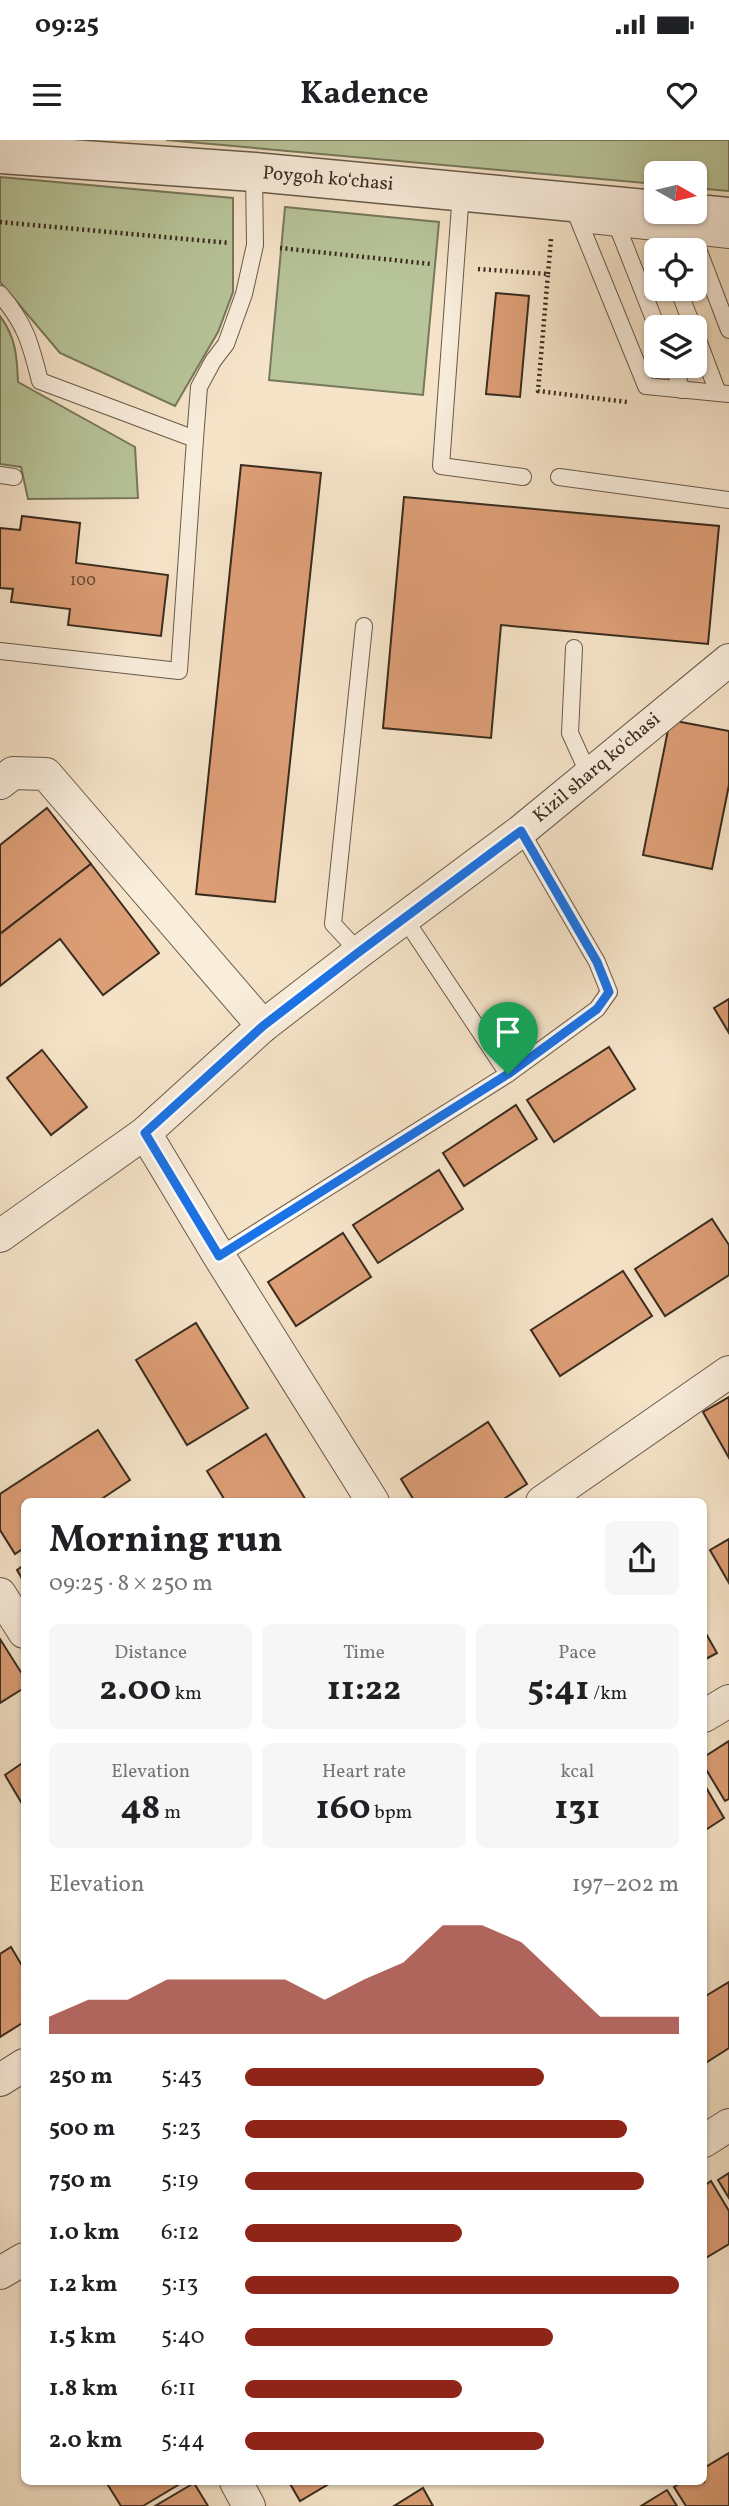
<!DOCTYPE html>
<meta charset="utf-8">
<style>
:root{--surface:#fff;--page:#f6f6f6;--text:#202124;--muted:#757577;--accent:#8f2418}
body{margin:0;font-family:Vollkorn,serif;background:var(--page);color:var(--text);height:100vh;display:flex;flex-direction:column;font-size:26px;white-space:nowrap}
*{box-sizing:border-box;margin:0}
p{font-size:23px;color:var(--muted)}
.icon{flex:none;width:38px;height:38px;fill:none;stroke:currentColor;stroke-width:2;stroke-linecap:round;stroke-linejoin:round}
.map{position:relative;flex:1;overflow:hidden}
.panel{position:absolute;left:21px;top:1358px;width:686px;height:987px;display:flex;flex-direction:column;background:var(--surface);border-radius:10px;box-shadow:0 2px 5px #0004}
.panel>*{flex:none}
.needle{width:46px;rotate:98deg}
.tools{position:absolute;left:644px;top:21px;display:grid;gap:14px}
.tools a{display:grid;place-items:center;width:63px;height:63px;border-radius:10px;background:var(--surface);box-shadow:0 2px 5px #0004;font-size:35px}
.pin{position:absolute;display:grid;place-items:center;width:60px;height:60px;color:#fff;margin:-72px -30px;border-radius:50% 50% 50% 0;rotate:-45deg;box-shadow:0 0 7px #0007}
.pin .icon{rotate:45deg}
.round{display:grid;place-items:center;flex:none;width:74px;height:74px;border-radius:10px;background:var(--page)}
.summary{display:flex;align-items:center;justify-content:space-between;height:119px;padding:0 28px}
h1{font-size:38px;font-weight:700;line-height:52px}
.stats{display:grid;grid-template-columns:repeat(3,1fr);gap:10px;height:119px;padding:7px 28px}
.stats div{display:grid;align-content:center;border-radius:10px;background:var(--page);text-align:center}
.stats b{font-size:35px;font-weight:700}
.stats small{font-size:19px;font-weight:400}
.stats p{font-size:19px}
.chart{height:196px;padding:14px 28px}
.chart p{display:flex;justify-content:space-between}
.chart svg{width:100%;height:126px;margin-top:7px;fill:var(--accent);opacity:.7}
ul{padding:0 28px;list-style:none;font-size:23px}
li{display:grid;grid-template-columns:112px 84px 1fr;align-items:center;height:52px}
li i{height:18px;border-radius:9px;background:var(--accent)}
.status{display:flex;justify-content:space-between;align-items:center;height:49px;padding:0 35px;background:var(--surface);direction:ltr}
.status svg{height:19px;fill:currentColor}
header{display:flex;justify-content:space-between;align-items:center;height:91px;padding:0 28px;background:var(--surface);font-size:32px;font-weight:700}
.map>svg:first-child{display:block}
.green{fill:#b8c59a;stroke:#78785c;stroke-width:2}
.building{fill:#dd9e76;stroke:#392c1f;stroke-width:2}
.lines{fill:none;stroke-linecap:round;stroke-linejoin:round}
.service-casing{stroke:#685a4a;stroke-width:18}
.minor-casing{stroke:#685a4a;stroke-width:34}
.tertiary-casing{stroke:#685a4a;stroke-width:41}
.path{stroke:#392c1f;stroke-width:4.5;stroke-dasharray:2 3.5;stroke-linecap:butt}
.service{stroke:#f9eddc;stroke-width:16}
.minor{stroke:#f9eddc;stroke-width:32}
.tertiary{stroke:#f9eddc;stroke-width:38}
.route-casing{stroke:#fff;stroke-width:14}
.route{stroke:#1a73e8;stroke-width:9}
.labels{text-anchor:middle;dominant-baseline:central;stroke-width:7;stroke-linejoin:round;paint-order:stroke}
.number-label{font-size:16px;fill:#624835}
.street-label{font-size:19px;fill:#392c1f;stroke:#f9eddc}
</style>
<div class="status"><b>09:25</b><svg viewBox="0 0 49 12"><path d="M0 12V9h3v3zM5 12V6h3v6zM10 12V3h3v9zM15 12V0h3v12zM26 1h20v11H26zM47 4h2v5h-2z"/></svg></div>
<header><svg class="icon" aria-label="menu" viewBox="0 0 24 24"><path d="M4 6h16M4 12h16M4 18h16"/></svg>Kadence<svg class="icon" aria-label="heart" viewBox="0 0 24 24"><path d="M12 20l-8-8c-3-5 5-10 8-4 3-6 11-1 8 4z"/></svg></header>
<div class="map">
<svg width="729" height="2366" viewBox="0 0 729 2366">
<rect width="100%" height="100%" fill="#f6e4c9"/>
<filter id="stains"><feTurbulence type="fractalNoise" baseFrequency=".00286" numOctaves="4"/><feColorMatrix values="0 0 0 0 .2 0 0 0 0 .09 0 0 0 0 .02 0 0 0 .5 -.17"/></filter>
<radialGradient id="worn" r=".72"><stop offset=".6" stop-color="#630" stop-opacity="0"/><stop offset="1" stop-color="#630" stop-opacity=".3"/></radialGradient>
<g class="green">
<path d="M166,0h563v51l-34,-3v-15h-39v11z"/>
<path d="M0,37l233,21v94l-15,40 -43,74 -115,-53 -60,-71z"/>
<path d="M285,67l154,15 -16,173 -154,-15z"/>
<path d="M0,176c16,21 17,41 18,66l117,65 3,51 -110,1 -7,-32 -21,-3z"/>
</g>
<g class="building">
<path d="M496,153l33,3 -9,101 -34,-3z"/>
<path d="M241,325l80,8 -46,429 -79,-8z"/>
<path d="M404,357l315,29 -11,118 -207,-19 -10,113 -108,-10z"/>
<path d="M22,376l58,7 -4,40 92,12 -7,61 -93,-11 2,-16 -59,-7 2,-13 -13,-1v-60l20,2z"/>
<path d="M670,580l59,11v54l-17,84 -69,-14z"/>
<path d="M47,668l44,56 -91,70v-89z"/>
<path d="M91,724l68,89 -56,42 -43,-56 -60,47v-52z"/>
<path d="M729,859v34l-15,-25z"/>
<path d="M609,907l26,42 -81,53 -27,-42z"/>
<path d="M42,910l45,57 -36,28 -44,-57z"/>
<path d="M516,965l21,34 -73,47 -21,-33z"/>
<path d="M439,1030l24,39 -85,54 -25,-38z"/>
<path d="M712,1079l17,26v30l-64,41 -30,-47z"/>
<path d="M343,1093l28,44 -75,49 -28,-44z"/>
<path d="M623,1131l29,45 -92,60 -29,-46z"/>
<path d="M196,1183l52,85 -61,37 -51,-85z"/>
<path d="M729,1257v61l-26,-46z"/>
<path d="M488,1282l39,62 -28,18h-84l-14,-23z"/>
<path d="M98,1290l32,50 -33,22h-73v46l-9,6 -15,-24v-36z"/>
<path d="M266,1294l41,68h-81l-19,-31z"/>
<path d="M729,1399v44l-19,-33z"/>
<path d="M24,1425v17l-7,-12z"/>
<path d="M704,1490l13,23 -13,7z"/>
<path d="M0,1499l24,38v11l-24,15z"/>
<path d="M729,1601v58l-4,2 -21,-35v-9z"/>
<path d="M24,1622v45l-19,-32z"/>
<path d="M704,1644l20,34 -20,13z"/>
<path d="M11,1807l13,22v53l-24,15v-83z"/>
<path d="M729,1842v66l-25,16v-67z"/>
<path d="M729,2033v25l-11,-18z"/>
<path d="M711,2041l18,30v33l-25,15v-73z"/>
<path d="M729,2313v53h-43l-12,-19 8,-5h22v-14z"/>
<path d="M106,2342h77l-40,24h-22z"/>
<path d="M289,2342h43l-32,19z"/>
<path d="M194,2343l14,23h-53z"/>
<path d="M423,2348l10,18h-39z"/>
<path d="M667,2350l10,16h-36z"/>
</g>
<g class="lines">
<defs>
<g id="service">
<path d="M461,52l-20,274 82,11"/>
<path d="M572,64l74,182 83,8"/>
<path d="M581,84l148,16"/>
<path d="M618,88l39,99"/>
<path d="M655,92l8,18"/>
<path d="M693,96l36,94"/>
<path d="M678,149l15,38"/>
<path d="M0,154c26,31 30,48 40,87l155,58 -16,232 -179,-20"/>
<path d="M695,192l23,61"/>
<path d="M673,226l9,24"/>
<path d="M195,299l4,-52 14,-26 13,-17 18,-50 11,-49 -1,-73"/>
<path d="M0,335l14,2"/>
<path d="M559,337l170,23"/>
<path d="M574,508l-4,85 19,42"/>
<path d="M405,779l103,155"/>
<path d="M359,812l-26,-28 31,-298"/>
<path d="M219,1116l289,-182 89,-65 12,-17 -12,-30 -76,-131"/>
</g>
<g id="minor">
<path d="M0,643l13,-10 33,1 217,252"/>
<path d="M145,993l74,123 154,246"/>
<path d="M0,1096l145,-103 118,-107 96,-74 162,-121 208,-171"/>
<path d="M542,1362l187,-130"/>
<path d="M0,1454l24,38"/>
<path d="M704,1576l25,-15"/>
<path d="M0,1940l24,-15"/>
<path d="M704,2001l25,-16"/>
<path d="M0,2133l24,-14"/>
<path d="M236,2342l13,24"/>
</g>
<g id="tertiary">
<path d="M0,14l254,18 402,38"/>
<path d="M678,72l51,5"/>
</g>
</defs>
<use href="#service" class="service-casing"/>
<use href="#minor" class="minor-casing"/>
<use href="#tertiary" class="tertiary-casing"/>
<g class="path">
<path d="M0,82l229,21"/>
<path d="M280,108l151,16"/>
<path d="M478,129l70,5 -10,117 89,11"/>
<path d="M548,134l3,-35h2"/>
</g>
<use href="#service" class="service"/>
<use href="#minor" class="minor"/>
<use href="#tertiary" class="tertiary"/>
</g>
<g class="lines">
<defs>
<path id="route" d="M521,691l76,131 12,30 -12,17 -89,65 -289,182 -74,-123 118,-107 96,-74z"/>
</defs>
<use href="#route" class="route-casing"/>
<use href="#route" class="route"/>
</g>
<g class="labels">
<g class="number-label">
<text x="83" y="441">100</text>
</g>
<g class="street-label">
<text transform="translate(328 39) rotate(5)">Poygoh koʻchasi</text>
<text transform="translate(597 628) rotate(-40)">Kizil sharq ko'chasi</text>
</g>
</g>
<rect width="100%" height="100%" filter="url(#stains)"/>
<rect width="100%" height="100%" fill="url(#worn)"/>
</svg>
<div class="tools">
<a><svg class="needle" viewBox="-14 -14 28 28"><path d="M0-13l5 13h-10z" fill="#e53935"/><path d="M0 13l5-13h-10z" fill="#757577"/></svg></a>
<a><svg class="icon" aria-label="locate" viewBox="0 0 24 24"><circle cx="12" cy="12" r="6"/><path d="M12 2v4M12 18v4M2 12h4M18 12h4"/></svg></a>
<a><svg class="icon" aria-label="layers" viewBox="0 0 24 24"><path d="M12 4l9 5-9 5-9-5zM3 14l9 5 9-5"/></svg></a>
</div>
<div class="pin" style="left:508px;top:934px;background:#1e9e55"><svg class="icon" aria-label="arrive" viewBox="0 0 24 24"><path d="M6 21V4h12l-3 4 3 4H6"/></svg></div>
<section class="panel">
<div class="summary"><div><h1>Morning run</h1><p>09:25 · 8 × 250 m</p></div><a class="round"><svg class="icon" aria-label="share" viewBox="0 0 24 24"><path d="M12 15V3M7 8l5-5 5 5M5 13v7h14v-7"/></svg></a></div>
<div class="stats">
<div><p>Distance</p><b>2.00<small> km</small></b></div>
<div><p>Time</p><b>11:22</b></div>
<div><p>Pace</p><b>5:41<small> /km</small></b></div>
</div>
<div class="stats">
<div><p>Elevation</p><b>48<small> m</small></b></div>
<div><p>Heart rate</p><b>160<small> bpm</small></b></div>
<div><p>kcal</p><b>131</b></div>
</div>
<div class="chart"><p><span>Elevation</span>197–202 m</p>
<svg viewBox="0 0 160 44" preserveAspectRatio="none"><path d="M0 44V38L10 32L20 32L30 25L40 25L50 25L60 25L70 32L80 25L90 19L100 6L110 6L120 12L130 25L140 38L150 38L160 38V44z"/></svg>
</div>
<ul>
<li><b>250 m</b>5:43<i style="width:69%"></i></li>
<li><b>500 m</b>5:23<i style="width:88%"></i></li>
<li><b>750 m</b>5:19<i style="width:92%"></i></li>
<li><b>1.0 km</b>6:12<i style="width:50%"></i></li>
<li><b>1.2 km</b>5:13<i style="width:100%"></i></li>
<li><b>1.5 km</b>5:40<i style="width:71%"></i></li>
<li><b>1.8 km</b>6:11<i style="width:50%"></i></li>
<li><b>2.0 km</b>5:44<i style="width:69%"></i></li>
</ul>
</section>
</div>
